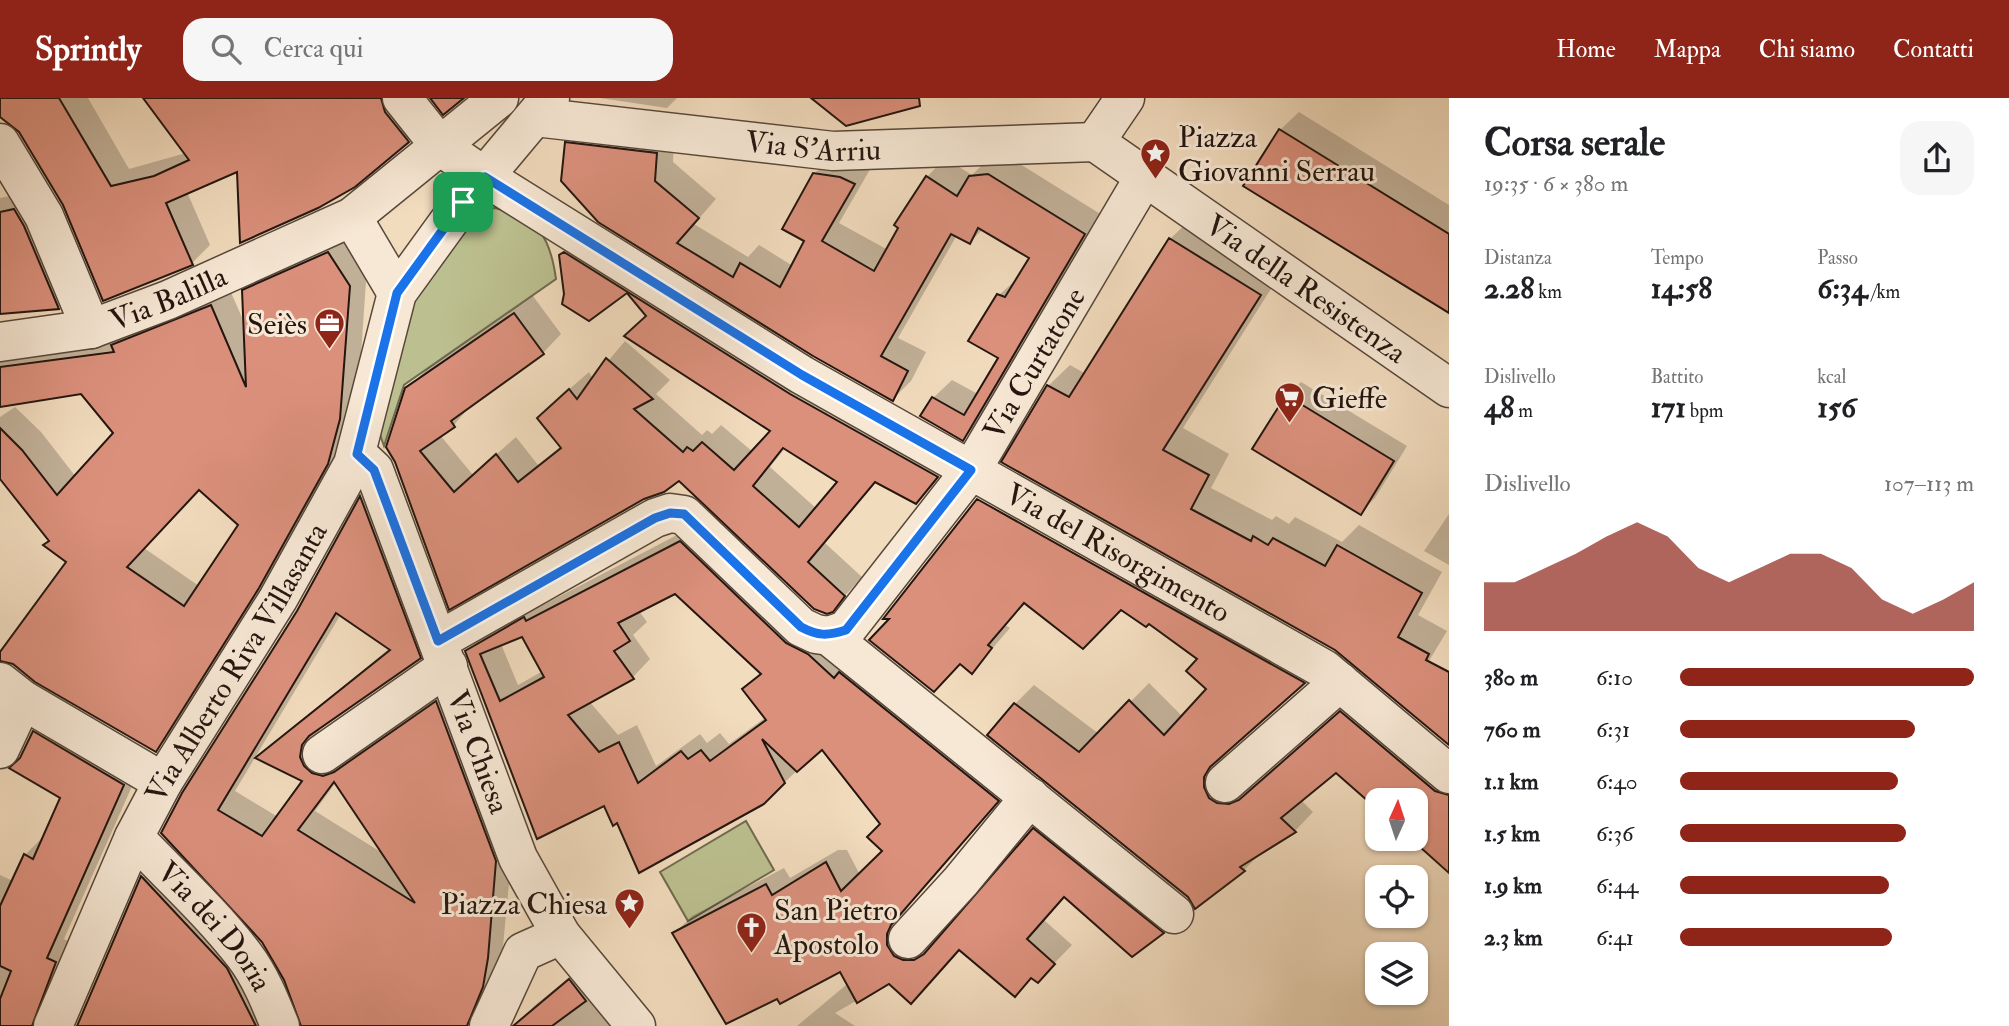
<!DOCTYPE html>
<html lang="it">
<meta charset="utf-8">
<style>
:root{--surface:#fff;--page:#f6f6f6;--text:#202124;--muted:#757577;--accent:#8f2418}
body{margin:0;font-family:"IM FELL Double Pica",serif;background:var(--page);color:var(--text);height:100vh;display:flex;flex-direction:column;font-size:26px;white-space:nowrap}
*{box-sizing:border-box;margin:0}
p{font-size:23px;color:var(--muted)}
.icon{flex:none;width:38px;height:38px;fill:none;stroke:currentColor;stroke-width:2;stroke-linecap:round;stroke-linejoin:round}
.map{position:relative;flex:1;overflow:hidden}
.sheet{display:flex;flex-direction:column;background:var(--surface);width:560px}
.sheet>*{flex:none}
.needle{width:46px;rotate:3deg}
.fabs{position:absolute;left:1365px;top:690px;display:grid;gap:14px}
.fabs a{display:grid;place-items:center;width:63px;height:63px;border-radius:14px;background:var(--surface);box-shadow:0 2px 5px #0004;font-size:35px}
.pin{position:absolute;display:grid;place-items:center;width:60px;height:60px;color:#fff;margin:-30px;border-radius:14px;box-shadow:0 4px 10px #0006}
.round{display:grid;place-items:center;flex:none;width:74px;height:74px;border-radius:21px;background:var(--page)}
.summary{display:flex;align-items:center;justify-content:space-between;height:119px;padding:0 35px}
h1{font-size:38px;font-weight:700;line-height:52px}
.figures{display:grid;grid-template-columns:repeat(3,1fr);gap:10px;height:119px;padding:7px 35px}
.figures div{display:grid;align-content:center}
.figures b{font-size:30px;font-weight:700}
.figures small{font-size:19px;font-weight:400}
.figures p{font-size:19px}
.chart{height:196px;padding:14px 35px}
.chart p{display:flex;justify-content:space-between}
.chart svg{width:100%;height:126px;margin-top:7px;fill:var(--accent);opacity:.7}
ul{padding:0 35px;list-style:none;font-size:23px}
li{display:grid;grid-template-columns:112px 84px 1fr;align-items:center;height:52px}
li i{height:18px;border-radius:9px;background:var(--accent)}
header{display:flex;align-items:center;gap:42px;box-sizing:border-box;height:98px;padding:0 35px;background:var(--accent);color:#fff}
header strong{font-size:33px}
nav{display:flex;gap:38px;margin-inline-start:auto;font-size:24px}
.search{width:490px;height:63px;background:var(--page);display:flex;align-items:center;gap:18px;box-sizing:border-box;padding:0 24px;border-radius:21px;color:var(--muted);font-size:26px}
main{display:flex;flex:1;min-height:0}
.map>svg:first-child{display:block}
.green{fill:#bcc090;stroke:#706a50;stroke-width:2}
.shadow{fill:#0003;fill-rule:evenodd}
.building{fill:#db907c;stroke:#23150f;stroke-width:2;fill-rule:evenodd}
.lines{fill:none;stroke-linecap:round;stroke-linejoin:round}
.minor-casing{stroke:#57473b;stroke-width:41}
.minor{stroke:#f7e8d5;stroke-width:38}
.route-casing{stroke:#fff;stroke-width:14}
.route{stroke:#1a73e8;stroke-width:9}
.labels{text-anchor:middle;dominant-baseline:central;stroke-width:6;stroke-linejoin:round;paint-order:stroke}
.poi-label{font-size:30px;fill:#23150f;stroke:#f7e8d5;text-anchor:start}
.street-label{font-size:30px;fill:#23150f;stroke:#f7e8d5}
</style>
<header>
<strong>Sprintly</strong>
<div class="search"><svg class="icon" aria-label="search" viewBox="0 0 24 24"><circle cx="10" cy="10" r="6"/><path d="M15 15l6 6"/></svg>Cerca qui</div>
<nav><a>Home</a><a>Mappa</a><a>Chi siamo</a><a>Contatti</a></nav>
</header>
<main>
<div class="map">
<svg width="1449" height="928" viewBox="0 0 1449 928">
<rect width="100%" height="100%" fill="#f2dcbe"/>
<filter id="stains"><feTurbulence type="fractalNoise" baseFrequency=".00286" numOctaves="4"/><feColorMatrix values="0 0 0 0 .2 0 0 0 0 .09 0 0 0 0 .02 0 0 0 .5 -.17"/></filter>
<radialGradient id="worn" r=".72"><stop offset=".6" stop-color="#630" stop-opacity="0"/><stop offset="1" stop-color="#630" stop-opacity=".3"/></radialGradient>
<g class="green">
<path d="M495,110c44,11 55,28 61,71l-152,106 -20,61 -6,-17 31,-125 67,-94z"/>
<path d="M746,723l28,49 -86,51 -28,-49z"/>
</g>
<g class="shadow">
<path d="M0,0h88l41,71 57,-16 -41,-55h264l17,25 -18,18 -169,29 -52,22 23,53 -18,18 -128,-59 -44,-74 -16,-9 -4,-8z"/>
<path d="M600,0h77l-10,10z"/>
<path d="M1299,14l150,93v106l-169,-181z"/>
<path d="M585,27l89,10 -1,27 43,37 -22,25 54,33 11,-12 34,21 13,-26 8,-66 19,-19 39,11 -33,57 49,27 39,-73 18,-19 27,17 17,-17 18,-2 95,59 -121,205 -18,19 -30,-41 19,-18 26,14 23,-37 -31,-17 29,-45 20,-18 13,-19 -49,-29 -13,13 -13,-7 -59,103 28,14 -15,29 -18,18 -294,-179 -33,-77z"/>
<path d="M33,93l43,98 -18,18 -58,6v-115z"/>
<path d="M1192,120l89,55 -98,155 46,26 -18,34 61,32 4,-4 13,8 6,-7 47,25 17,-17 83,47 -24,43 29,16 -29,48 -21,21 -349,-314 22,-21 16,9 84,-135z"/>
<path d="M347,136l20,33 -9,132 -12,45 -69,123 -103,165 -19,18 -141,-87 -14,-4v-4l69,-93 -69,-86v-59l15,-10 26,25 35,45 39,-44 -34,-41 -81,13v-57l229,-60 16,36 -1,-33 19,-19zM199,390l41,36 -41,62 -55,-38z"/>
<path d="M583,136l372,224 -39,44 -39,-21 -52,62 37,34 -30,33 -153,-132 -229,129 -43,-218 19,-19 107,-74 28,38 -18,19 -72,52 -17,20 -14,10 33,40 43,-38 22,28 23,-19 -4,-46 32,-28 4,7 32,-38 45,39 -14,14 46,41 5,-5 5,4 9,-9 32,27 20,-21 -126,-116 -19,-24 -39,28 -23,-25 -5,-38zM786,349l54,35 -23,27 -47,-42z"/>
<path d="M1301,284l106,64 -32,52 -15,15 -73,-117z"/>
<path d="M379,382l59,159 -19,18 -99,70 -2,10 137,-53 58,158 -12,125 -25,59h-173l-1,-9 -32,-66 -107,-118 135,-221 64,-115zM341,516l49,34 -132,109 47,24 -27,36 -43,-26zM336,684l48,72 -69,-43z"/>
<path d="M997,382l326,184 -97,87 -4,17 29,18 10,-5 99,-88 89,75v101l-33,-31v-38h-39v6l-41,-35 -35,29 12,12 -18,19 -32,20 -19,19 -49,36 -180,-202 19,-19 65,49 50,-51 34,34 26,-28 -9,-31 -51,-36 -28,-14 -96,-6 -20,23 5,3 -38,44 -79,-55 84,-116 163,92 3,-3 -163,-92zM1149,496l21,11 -3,3 -20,-11z"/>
<path d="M1449,416v51l-25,-14z"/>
<path d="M698,426l317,258 -106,123 -5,9v12l17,17 18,-4 113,-128 128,103 -48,41 -67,-59 -21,24 28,25 -34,35 -78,-32 -49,53 -22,-19 -54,31 20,13h-58l85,-71 -208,-21 18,-18 92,-48 6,10 48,-28h9l13,25 25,-24 -3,-27 -60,-76 -59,54 -145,19 -13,-18 -67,34 -71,-185 18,-19 57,-32 3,3zM675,494l86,80 -16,17 21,28 -37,27 -9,-11 -13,10 -7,-9 -44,32 -19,-41 -19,10 -29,-34 44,-24 17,-18 -17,-24 14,-13 -8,-11zM523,537l20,36 -25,14 -17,-41z"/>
<path d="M52,616l89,52 -77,173 10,5 -14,82h-60v-151l13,6 12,-26 18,-18 19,-40 -40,-39 12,-26z"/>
<path d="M161,761l126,167h-208l64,-149z"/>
<path d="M588,864l37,64h-110l19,-20z"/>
</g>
<g class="building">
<path d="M0,0h59l52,88 43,-10 35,-16 -46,-62h238l4,14 24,30 -54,45 -37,21 -78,35 -3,-71 -71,31 27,62 -90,36 -40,-96 -44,-73 -19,-15z"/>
<path d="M430,0h34l-21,17z"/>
<path d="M811,0h108l1,8 -74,20z"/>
<path d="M1279,31l170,105v79l-206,-127z"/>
<path d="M565,44l92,11 -2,28 44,37 -22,25 56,34 7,-14 40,24 24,-46 -22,-12 31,-56 27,4 15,7 -33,57 52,30 24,-43 -4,-3 32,-49 31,20 12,-20 19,-2 97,60 -122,207 -43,-25 12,-19 32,18 34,-57 -30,-17 29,-47 8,3 24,-39 -51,-30 -8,16 -19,-10 -70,122 27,15 -15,30 -80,-45 -215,-134 -37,-41z"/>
<path d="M14,111l10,17 35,83 -59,5v-102z"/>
<path d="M1169,140l92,57 -98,155 46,25 -18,34 60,32 2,-5 15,9 5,-7 52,28 12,-21 85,48 -24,44 31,17 -3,6 23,12v73l-114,-95 -334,-188 46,-77 22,12z"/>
<path d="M328,154l22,34 -10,133 -12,45 -69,124 -103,164 -121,-70 -22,-18 -13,-3v-9l66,-90 -23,-17 6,-4 -49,-62v-51l22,22 35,45 56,-62 -32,-39 -81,13v-40l114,-15 -3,-7 100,-40 35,82 -4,-97zM199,392l39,35 -54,81 -57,-39z"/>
<path d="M564,154l226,142 148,83 -22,27 -41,-22 -67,80 37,34 -12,16 -6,2 -13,-5 -135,-128 -15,11 -20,7 -195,111 -54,-148 -9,-15 19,-59 109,-75 30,41 -93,67 4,6 -35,24 34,41 42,-38 22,28 43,-34 -24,-30 32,-29 8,10 29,-41 47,41 -19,10 49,43 4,-5 6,4 9,-9 32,28 36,-39 -146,-95 22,-20 -19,-23 -38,28 -27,-17 2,-10 -5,-39zM783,350l54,34 -38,45 -46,-41z"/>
<path d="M1286,297l108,66 -33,54 -109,-66z"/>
<path d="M360,398l61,162 -112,78 -7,9 -2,12 4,9 8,7 11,3 11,-4 102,-71 60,160 -8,97 -5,29 -16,39h-166l-17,-46 -22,-38 -101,-109 21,-40 115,-182zM336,515l54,37 -135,108 47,23 -40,55 -44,-26zM334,684l81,121 -117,-73z"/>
<path d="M977,401l328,184 -95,84 -6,10v10l5,11 8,5 12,1 10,-4 101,-89 95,80 14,4v78l-39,-35h6v-38h-39v9l-41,-36 -55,45 15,14 -56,35 5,4 -50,38 -7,-12 -201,-162 27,-32 65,49 50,-52 35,35 42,-46 -20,-18 11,-12 -48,-35 -3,3 -25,-17 -38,39 -59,-46 -36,42 4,3 -20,26 -12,-10 -26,28 -65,-52 20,-21h-6z"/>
<path d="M680,443l106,102 22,11 26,24 5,-6 160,129 -108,124 -4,9v11l7,11 9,4h11l10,-6 109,-126 131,105 -32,24 -68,-60 -37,42 28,25 -17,19 -7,-5 -16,19 -56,-47 -48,54 -22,-20 -32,19 -17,-31 -60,32 -3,-5 -51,25 -54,-91 94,-49 6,11 54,-33 15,29 41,-40 -15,-14 13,-13 -58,-74 -25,22 -35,-33 23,44 -21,21 -125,69 -22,-50 -4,3 -9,-20 -67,33 -72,-188 59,-34 2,4zM675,496l86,80 -19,15 24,31 -56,41 -9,-11 -13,9 -7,-8 -43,32 -19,-41 -20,10 -31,-37 66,-36 -20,-28 16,-10 -12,-18zM522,539l22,40 -44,24 -20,-47z"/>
<path d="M33,633l91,54 -77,173 9,4 -24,64h-32v-27l11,-28 -11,-5v-60l24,-52 9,5 27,-61 -51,-30 11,-10z"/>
<path d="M141,778l86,92 29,58h-179z"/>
<path d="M569,881l17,22 -34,25h-39z"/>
</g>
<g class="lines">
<defs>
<g id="minor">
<path id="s1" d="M402,0l38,48 45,31 317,198 522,294 125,105"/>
<path id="s2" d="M535,19l298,34 262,-9"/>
<path id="s3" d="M1095,44l354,246"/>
<path d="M1095,44l30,-44"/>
<path d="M0,45l44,73 47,113"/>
<path d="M352,119l45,76"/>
<path id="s4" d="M0,244l91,-13 77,-29 184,-83 147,-119"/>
<path id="s5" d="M357,356l17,16 144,388 43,77 75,91"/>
<path id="s6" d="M829,538l17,-6 126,-161 173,-293"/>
<path d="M438,543l217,-123 15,-5 14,2 117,112 15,7 13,2 345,278"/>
<path d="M0,584l23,18 140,82"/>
<path d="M0,651l23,-49"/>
<path d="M322,656l126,-88"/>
<path d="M1225,685l115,-101"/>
<path id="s7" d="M134,739c37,39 77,75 110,118 16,21 26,46 36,71"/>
<path d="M908,841l53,-58 69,-84"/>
<path id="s8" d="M53,928l81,-189 29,-55 115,-183 75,-135 44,-171 66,-91 87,-104"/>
<path d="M489,928l34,-74 38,-17"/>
</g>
</defs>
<use href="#minor" class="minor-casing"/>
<use href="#minor" class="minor"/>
</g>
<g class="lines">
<defs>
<path id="route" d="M485,79l317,198 169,95 -125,160c-19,6 -28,6 -45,-3l-117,-113 -14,-1 -15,5 -217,123 -64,-171 -17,-16 40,-161 66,-91z"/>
</defs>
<use href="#route" class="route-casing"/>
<use href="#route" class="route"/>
</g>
<defs>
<symbol id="sight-pin" viewBox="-11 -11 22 30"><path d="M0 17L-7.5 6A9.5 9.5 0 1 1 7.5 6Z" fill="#8f2418" stroke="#f7e8d5"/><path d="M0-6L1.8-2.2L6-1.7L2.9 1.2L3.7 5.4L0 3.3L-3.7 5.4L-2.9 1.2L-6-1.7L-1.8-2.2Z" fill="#fff"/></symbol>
<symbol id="office-pin" viewBox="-11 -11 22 30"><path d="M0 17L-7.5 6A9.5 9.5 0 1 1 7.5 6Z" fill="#8f2418" stroke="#f7e8d5"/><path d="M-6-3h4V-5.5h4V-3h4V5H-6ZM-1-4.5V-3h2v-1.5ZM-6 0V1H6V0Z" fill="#fff"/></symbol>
<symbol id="supermarket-pin" viewBox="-11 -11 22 30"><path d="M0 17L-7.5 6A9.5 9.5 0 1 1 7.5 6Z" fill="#8f2418" stroke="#f7e8d5"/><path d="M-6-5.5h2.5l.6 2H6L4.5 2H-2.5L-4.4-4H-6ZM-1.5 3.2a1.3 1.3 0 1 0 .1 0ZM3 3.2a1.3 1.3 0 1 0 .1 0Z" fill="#fff"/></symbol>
<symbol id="church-pin" viewBox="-11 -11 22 30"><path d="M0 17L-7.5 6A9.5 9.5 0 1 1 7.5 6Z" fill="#8f2418" stroke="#f7e8d5"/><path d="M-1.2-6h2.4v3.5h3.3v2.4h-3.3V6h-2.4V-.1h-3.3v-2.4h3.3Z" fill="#fff"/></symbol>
</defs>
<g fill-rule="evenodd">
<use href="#sight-pin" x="1138" y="38" width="35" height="47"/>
<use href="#office-pin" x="312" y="208" width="35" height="47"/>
<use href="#supermarket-pin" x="1272" y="282" width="35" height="47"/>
<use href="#sight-pin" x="612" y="788" width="35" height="47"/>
<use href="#church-pin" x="734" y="812" width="35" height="47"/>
</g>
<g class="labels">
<g class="poi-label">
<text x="1178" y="39">Piazza<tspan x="1178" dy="34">Giovanni Serrau</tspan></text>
<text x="307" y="226" text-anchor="end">Seiès</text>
<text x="1312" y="300">Gieffe</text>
<text x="607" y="806" text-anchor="end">Piazza Chiesa</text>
<text x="774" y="812">San Pietro<tspan x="774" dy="34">Apostolo</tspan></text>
</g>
<g class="street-label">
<text stroke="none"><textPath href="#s2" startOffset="280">Via S'Arriu</textPath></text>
<text stroke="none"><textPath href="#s3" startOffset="257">Via della Resistenza</textPath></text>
<text stroke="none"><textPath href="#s4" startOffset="175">Via Balilla</textPath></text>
<text stroke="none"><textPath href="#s6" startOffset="345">Via Curtatone</textPath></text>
<text stroke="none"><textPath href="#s1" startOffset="852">Via del Risorgimento</textPath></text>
<text stroke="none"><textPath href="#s8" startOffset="408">Via Alberto Riva Villasanta</textPath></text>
<text stroke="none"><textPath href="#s5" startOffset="324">Via Chiesa</textPath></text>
<text stroke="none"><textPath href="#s7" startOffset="121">Via dei Doria</textPath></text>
</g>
</g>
<rect width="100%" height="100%" filter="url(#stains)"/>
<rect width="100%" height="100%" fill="url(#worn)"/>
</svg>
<div class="fabs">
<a><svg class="needle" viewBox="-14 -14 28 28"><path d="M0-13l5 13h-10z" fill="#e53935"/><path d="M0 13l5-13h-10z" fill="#757577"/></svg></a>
<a><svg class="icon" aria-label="locate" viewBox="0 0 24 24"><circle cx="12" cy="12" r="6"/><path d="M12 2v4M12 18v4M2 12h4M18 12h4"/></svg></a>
<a><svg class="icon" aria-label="layers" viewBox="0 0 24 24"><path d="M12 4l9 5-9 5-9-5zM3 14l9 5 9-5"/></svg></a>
</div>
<div class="pin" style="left:463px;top:104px;background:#1e9e55"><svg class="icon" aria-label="arrive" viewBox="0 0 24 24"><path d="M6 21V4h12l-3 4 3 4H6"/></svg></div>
</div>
<section class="sheet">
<div class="summary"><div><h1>Corsa serale</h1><p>19:35 · 6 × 380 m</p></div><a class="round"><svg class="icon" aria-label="share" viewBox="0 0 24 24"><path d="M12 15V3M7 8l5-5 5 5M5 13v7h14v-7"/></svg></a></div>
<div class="figures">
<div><p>Distanza</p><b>2.28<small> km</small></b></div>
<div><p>Tempo</p><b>14:58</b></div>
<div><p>Passo</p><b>6:34<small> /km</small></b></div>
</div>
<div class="figures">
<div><p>Dislivello</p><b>48<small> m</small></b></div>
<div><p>Battito</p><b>171<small> bpm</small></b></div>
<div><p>kcal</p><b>156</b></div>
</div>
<div class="chart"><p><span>Dislivello</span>107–113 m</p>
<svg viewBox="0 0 160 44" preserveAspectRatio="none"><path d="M0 44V27L10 27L20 22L30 17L40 11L50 6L60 11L70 22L80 27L90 22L100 17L110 17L120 22L130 33L140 38L150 33L160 27V44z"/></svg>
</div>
<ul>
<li><b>380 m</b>6:10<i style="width:100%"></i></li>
<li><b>760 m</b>6:31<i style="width:80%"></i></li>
<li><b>1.1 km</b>6:40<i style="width:74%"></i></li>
<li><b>1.5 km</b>6:36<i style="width:77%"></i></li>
<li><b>1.9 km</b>6:44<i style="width:71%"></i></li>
<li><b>2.3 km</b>6:41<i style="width:72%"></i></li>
</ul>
</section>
</main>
